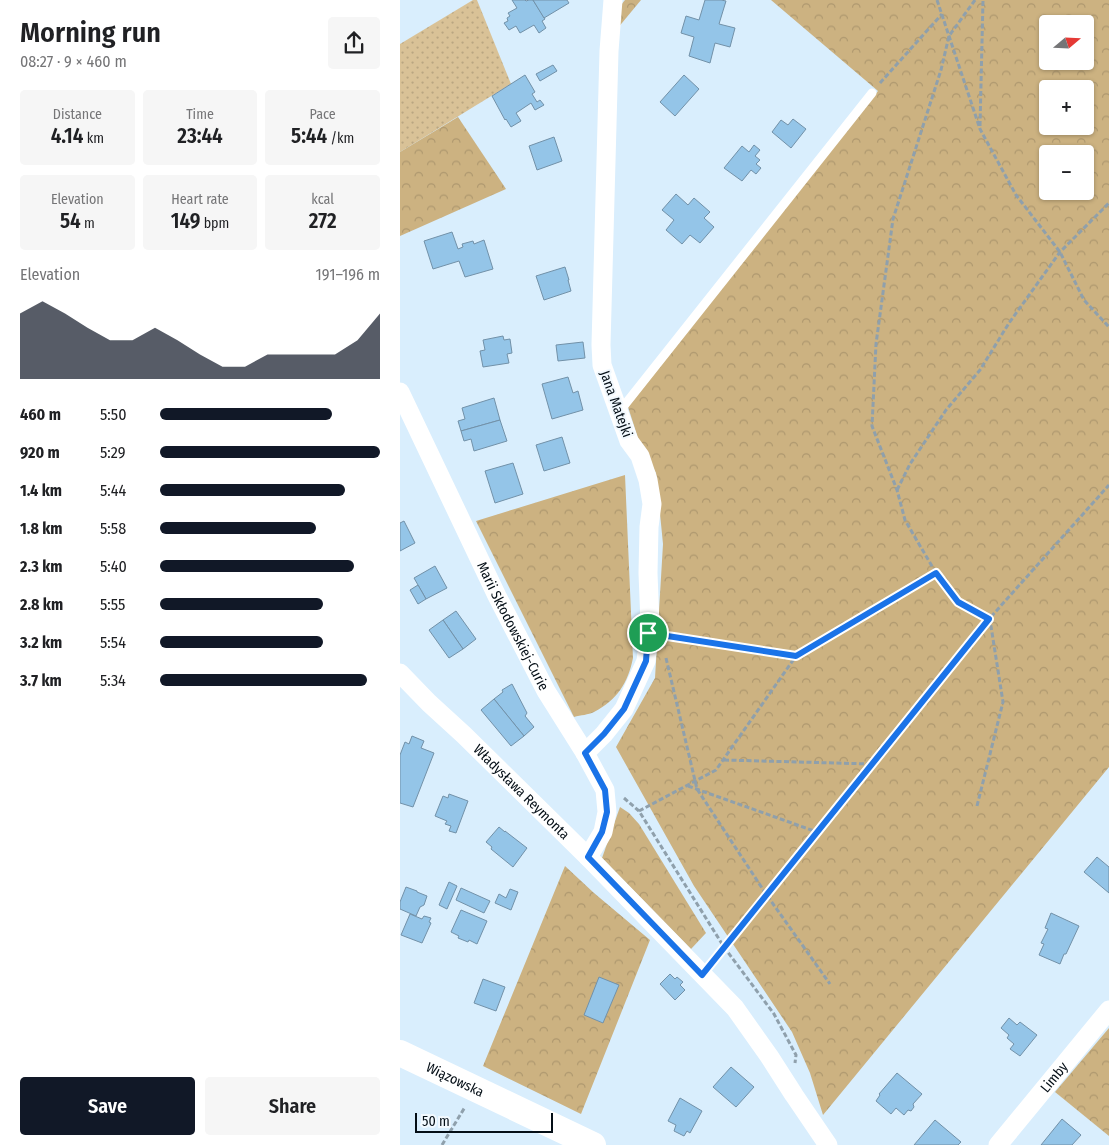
<!DOCTYPE html>
<meta charset="utf-8">
<style>
:root{--surface:#fff;--page:#f6f6f6;--text:#202124;--muted:#757577;--accent:#111827}
body{margin:0;font-family:"Fira Sans Condensed",sans-serif;background:var(--page);color:var(--text);height:100vh;display:flex;flex-direction:column;font-size:19px;white-space:nowrap}
*{box-sizing:border-box;margin:0}
p{font-size:16px;color:var(--muted)}
.icon{flex:none;width:28px;height:28px;fill:none;stroke:currentColor;stroke-width:2;stroke-linecap:round;stroke-linejoin:round}
.map{position:relative;flex:1;overflow:hidden}
.details{display:flex;flex-direction:column;background:var(--surface);width:400px}
.details>*{flex:none}
.needle{width:32px;rotate:71deg}
.tools{position:absolute;left:639px;top:15px;display:grid;gap:10px}
.tools a{display:grid;place-items:center;width:55px;height:55px;border-radius:5px;background:var(--surface);box-shadow:0 1px 4px #0004;font-size:25px}
.scale{position:absolute;left:15px;bottom:12px;width:138px;box-sizing:border-box;padding-left:5px;border:2px solid #040e16;border-top:0;font-size:14px;line-height:18px;white-space:nowrap;color:#040e16;-webkit-text-stroke:4px #f2f9fe;paint-order:stroke}
.pin{position:absolute;display:grid;place-items:center;width:42px;height:42px;color:#fff;margin:-21px;border:2px solid #fff;border-radius:50%;box-shadow:0 1px 5px #0007}
.round{display:grid;place-items:center;flex:none;width:52px;height:52px;border-radius:5px;background:var(--page)}
.overview{display:flex;align-items:center;justify-content:space-between;height:85px;padding:0 20px}
h1{font-size:28px;font-weight:600;line-height:38px}
.metrics{display:grid;grid-template-columns:repeat(3,1fr);gap:8px;height:85px;padding:5px 20px}
.metrics div{display:grid;align-content:center;border-radius:5px;background:var(--page);text-align:center}
.metrics b{font-size:21px;font-weight:600}
.metrics small{font-size:14px;font-weight:400}
.metrics p{font-size:14px}
.chart{height:140px;padding:10px 20px}
.chart p{display:flex;justify-content:space-between}
.chart svg{width:100%;height:90px;margin-top:5px;fill:var(--accent);opacity:.7}
.primary-button{display:flex;gap:10px;margin-top:auto;padding:10px 20px}
.primary-button a{flex:1;height:58px;border-radius:5px;background:var(--accent);color:#fff;font-size:20px;font-weight:600;line-height:58px;text-align:center}
.primary-button a+a{background:var(--page);color:var(--text)}
ul{padding:0 20px;list-style:none;font-size:16px}
li{display:grid;grid-template-columns:80px 60px 1fr;align-items:center;height:38px}
li i{height:12px;border-radius:6px;background:var(--accent)}
main{display:flex;flex:1;min-height:0}
.map>svg:first-child{display:block}
.grass{fill:url(#grass-dots)}
.forest{fill:url(#forest-crowns);fill-rule:evenodd}
.building{fill:#94c5e8;stroke:#7291a8}
.lines{fill:none;stroke-linecap:round;stroke-linejoin:round}
.path{stroke:#8fa0ac;stroke-width:3;stroke-dasharray:5 2.5;stroke-linecap:butt}
.lane{stroke:#fff;stroke-width:9}
.street{stroke:#fff;stroke-width:19}
.secondary{stroke:#fff;stroke-width:26}
.route-casing{stroke:#fff;stroke-width:10}
.route{stroke:#1a73e8;stroke-width:6}
.labels{text-anchor:middle;dominant-baseline:central;stroke-width:4;stroke-linejoin:round;paint-order:stroke}
.street-label{font-size:14px;fill:#040e16;stroke:#f2f9fe}
</style>
<main>
<section class="details">
<div class="overview"><div><h1>Morning run</h1><p>08:27 · 9 × 460 m</p></div><a class="round"><svg class="icon" aria-label="share" viewBox="0 0 24 24"><path d="M12 15V3M7 8l5-5 5 5M5 13v7h14v-7"/></svg></a></div>
<div class="metrics">
<div><p>Distance</p><b>4.14<small> km</small></b></div>
<div><p>Time</p><b>23:44</b></div>
<div><p>Pace</p><b>5:44<small> /km</small></b></div>
</div>
<div class="metrics">
<div><p>Elevation</p><b>54<small> m</small></b></div>
<div><p>Heart rate</p><b>149<small> bpm</small></b></div>
<div><p>kcal</p><b>272</b></div>
</div>
<div class="chart"><p><span>Elevation</span>191–196 m</p>
<svg viewBox="0 0 160 44" preserveAspectRatio="none"><path d="M0 44V12L10 6L20 12L30 19L40 25L50 25L60 19L70 25L80 32L90 38L100 38L110 32L120 32L130 32L140 32L150 25L160 12V44z"/></svg>
</div>
<ul>
<li><b>460 m</b>5:50<i style="width:78%"></i></li>
<li><b>920 m</b>5:29<i style="width:100%"></i></li>
<li><b>1.4 km</b>5:44<i style="width:84%"></i></li>
<li><b>1.8 km</b>5:58<i style="width:71%"></i></li>
<li><b>2.3 km</b>5:40<i style="width:88%"></i></li>
<li><b>2.8 km</b>5:55<i style="width:74%"></i></li>
<li><b>3.2 km</b>5:54<i style="width:74%"></i></li>
<li><b>3.7 km</b>5:34<i style="width:94%"></i></li>
</ul>
<div class="primary-button"><a>Save</a><a>Share</a></div>
</section>
<div class="map">
<svg width="709" height="1145" viewBox="0 0 709 1145">
<defs>
<pattern id="grass-dots" width="8" height="8" patternUnits="userSpaceOnUse" patternTransform="scale(1.25)"><rect width="8" height="8" fill="#d9c297"/><path d="M2 2h.1M6 6h.1" fill="none" stroke="#b9a681" stroke-width="1.8" stroke-linecap="round"/></pattern>
<pattern id="forest-crowns" width="20" height="18" patternUnits="userSpaceOnUse" patternTransform="scale(1.25)"><rect width="20" height="18" fill="#ccb281"/><path d="M2 6a3 3 0 1 1 6 0M12 15a3 3 0 1 1 6 0" fill="none" stroke="#ae986f"/></pattern>
</defs>
<rect width="100%" height="100%" fill="#d9eefd"/>
<path class="grass" d="M73,0h4l34,84 -111,68v-108z"/>
<g class="forest">
<path d="M225,0h16l-24,29v-19z"/>
<path d="M371,0h338v767l-286,348 -13,-42 -18,-41 -98,-146 -78,-139 39,-69 8,-134 -7,-71 -18,-35 -10,-31 250,-316zM648,24h37v37h-37zM648,89h37v37h-37zM648,154h37v37h-37z"/>
<path d="M58,117l48,72 -106,47v-84z"/>
<path d="M225,475l8,183c-5,25 -16,42 -39,54 -6,3 -13,3 -20,5l-98,-196z"/>
<path d="M220,807l9,6 10,11 67,109 -15,16 -89,-91z"/>
<path d="M165,866l29,27 56,47 -69,174 -98,-48z"/>
<path d="M709,1028v108l-54,-44z"/>
</g>
<g class="building">
<path d="M112,0h13l1,1 3,-1h4l12,19 -3,2 4,7 -7,5 -5,-8 -14,8 -4,-7 -7,4 -5,-7 4,-2 -1,-3 3,-2 -2,-3 9,-5z"/>
<path d="M133,0h34l2,3 -25,15z"/>
<path d="M305,0h16l5,1 -7,23 16,4 -5,19 -15,-4 -5,20 -21,-7 5,-19 -13,-4 5,-17 13,4z"/>
<path d="M153,65l4,6 -17,10 -4,-7z"/>
<path d="M125,75l10,17 -3,2 5,8 3,-2 4,5 -9,5 -4,-7 -15,10 5,8 -10,6 -5,-8 -1,1 -13,-24z"/>
<path d="M284,75l15,14 -24,27 -15,-14z"/>
<path d="M393,119l13,10 -15,19 -19,-16 9,-12 7,5z"/>
<path d="M154,137l8,24 -25,9 -8,-24z"/>
<path d="M354,145l6,5 -5,6 5,4 -4,4 5,4 -5,6 -5,-4 -9,11 -18,-13 18,-22 7,6z"/>
<path d="M276,194l12,11 6,-7 16,14 -6,6 10,9 -14,16 -10,-8 -8,9 -16,-14 8,-10 -12,-10z"/>
<path d="M52,232l6,17 5,-2 -1,-3 11,-3 1,3 10,-4 9,29 -28,8 -6,-16 -26,8 -9,-28z"/>
<path d="M165,267l4,13h-1l3,11 -27,9 -8,-24z"/>
<path d="M103,336l1,4 6,-1 2,14 -5,1 2,9 -26,4 -3,-16 5,-1 -2,-10z"/>
<path d="M183,342l2,16 -27,3 -2,-16z"/>
<path d="M168,377l5,16 5,-2 5,19 -31,9 -10,-35z"/>
<path d="M94,398l6,22 -39,11 -3,-10 7,-2 -3,-11z"/>
<path d="M100,420l7,21 -33,10 -3,-12 -7,2 -3,-10z"/>
<path d="M162,437l8,26 -26,8 -8,-26z"/>
<path d="M113,463l10,31 -28,9 -10,-32z"/>
<path d="M4,521l11,22 -15,8v-28z"/>
<path d="M35,566l12,22 -21,11 -12,-21z"/>
<path d="M18,585l8,14 -8,5 -8,-14z"/>
<path d="M56,611l20,28 -13,10 -20,-29z"/>
<path d="M43,620l20,29 -14,9 -20,-28z"/>
<path d="M112,684l15,29 -2,3 9,11 -10,9 -30,-37 9,-7 -1,-2z"/>
<path d="M94,699l30,37 -13,10 -30,-36z"/>
<path d="M12,736l12,5 -3,7 13,5 -21,54 -13,-4v-48l5,-13 4,2z"/>
<path d="M49,794l19,7 -12,32 -7,-2 2,-5 -6,-2 2,-3 -12,-5 8,-20 5,2z"/>
<path d="M99,827l6,5v-1l22,17 -14,19 -22,-18 1,-2 -6,-5z"/>
<path d="M697,857l12,10v26l-25,-21z"/>
<path d="M49,882l8,4 -10,23 -8,-4z"/>
<path d="M6,887l11,4v1l10,4 -3,9 -4,2 -4,9 -16,-7v-7z"/>
<path d="M61,888l29,13 -6,12 -28,-13z"/>
<path d="M110,889l8,3 -7,18 -16,-7 4,-9 7,4z"/>
<path d="M61,910l26,11 -10,23 -8,-4 -1,2 -10,-4 1,-2 -8,-4z"/>
<path d="M651,913l28,13 -13,28h-2l-4,10 -21,-9 5,-11 -3,-1 7,-14 -3,-1z"/>
<path d="M10,914l12,5 2,-3 7,2 -2,4 2,1 -9,20 -21,-8z"/>
<path d="M270,974l5,5 2,-2 6,5 -3,3 5,5 -10,10 -15,-16z"/>
<path d="M199,977l20,8 -16,38 -19,-8z"/>
<path d="M83,979l22,8 -9,24 -22,-8z"/>
<path d="M609,1018l8,7 3,-3 17,13 -17,21 -10,-7 4,-5 -7,-6 2,-3 -8,-7z"/>
<path d="M331,1067l23,20 -18,20 -23,-20z"/>
<path d="M497,1073l25,21 -9,10 1,3 -3,4 -3,-1 -4,5 -8,-7 -5,6 -15,-13 4,-6 -1,-1z"/>
<path d="M280,1098l22,13 -12,22 -3,-2 -3,5 -10,-5 2,-6 -8,-4z"/>
<path d="M662,1119l19,16 -9,10h-31z"/>
<path d="M535,1120l26,22 -3,3h-44z"/>
</g>
<g class="lines">
<g class="path">
<path d="M537,0l43,129 36,66 44,57 24,48 25,27"/>
<path d="M575,0l-26,36 -8,34 -48,149 -17,125 -4,82 25,64 8,30 11,19 20,34 22,29 31,17"/>
<path d="M480,83l62,-69"/>
<path d="M580,126l3,-126"/>
<path d="M497,490l13,-26 36,-54 34,-40 29,-47 51,-71 49,-49"/>
<path d="M266,636l130,20 140,-83"/>
<path d="M266,658l31,131 69,105 64,90"/>
<path d="M324,760l148,4"/>
<path d="M288,786l129,46"/>
<path d="M224,798l15,13 85,136 50,67 22,41 -1,8"/>
<path d="M577,806l26,-104 -13,-82"/>
<path d="M239,811l77,-41 80,-114"/>
<path d="M313,961l276,-342 120,-134"/>
<path d="M42,1145l23,-38"/>
</g>
<path class="lane" d="M219,412l253,-319"/>
<g class="street">
<path id="s1" d="M0,392l97,204 49,95 39,62 20,37 2,22 -4,20 -15,25"/>
<path id="s2" d="M0,673l29,30 35,32 124,122 147,151 34,48 25,39 34,50"/>
<path d="M185,753l19,-19 20,-25 22,-48 4,-37 -2,-51 1,-46 3,-23 -4,-24 -8,-24 -11,-15 -27,-76 -1,-20 8,-294 4,-51"/>
<path id="s3" d="M598,1145l111,-135"/>
</g>
<path class="secondary" id="s4" d="M0,1053l193,92"/>
</g>
<g class="lines">
<defs>
<path id="route" d="M536,573l22,29 31,17 -287,356 -114,-118 14,-25 5,-20 -2,-22 -20,-37 19,-19 20,-25 22,-48 2,-28 148,23z"/>
</defs>
<use href="#route" class="route-casing"/>
<use href="#route" class="route"/>
</g>
<g class="labels">
<g class="street-label">
<text transform="translate(216 404) rotate(70)">Jana Matejki</text>
<text stroke="none"><textPath href="#s1" startOffset="260">Marii Skłodowskiej-Curie</textPath></text>
<text stroke="none"><textPath href="#s2" startOffset="170">Władysława Reymonta</textPath></text>
<text stroke="none"><textPath href="#s3" startOffset="88">Limby</textPath></text>
<text stroke="none"><textPath href="#s4" startOffset="61">Wiązowska</textPath></text>
</g>
</g>
</svg>
<div class="tools">
<a><svg class="needle" viewBox="-14 -14 28 28"><path d="M0-13l5 13h-10z" fill="#e53935"/><path d="M0 13l5-13h-10z" fill="#757577"/></svg></a>
<a>+</a>
<a>−</a>
</div>
<div class="scale">50 m</div>
<div class="pin" style="left:248px;top:633px;background:#1e9e55"><svg class="icon" aria-label="arrive" viewBox="0 0 24 24"><path d="M6 21V4h12l-3 4 3 4H6"/></svg></div>
</div>
</main>
